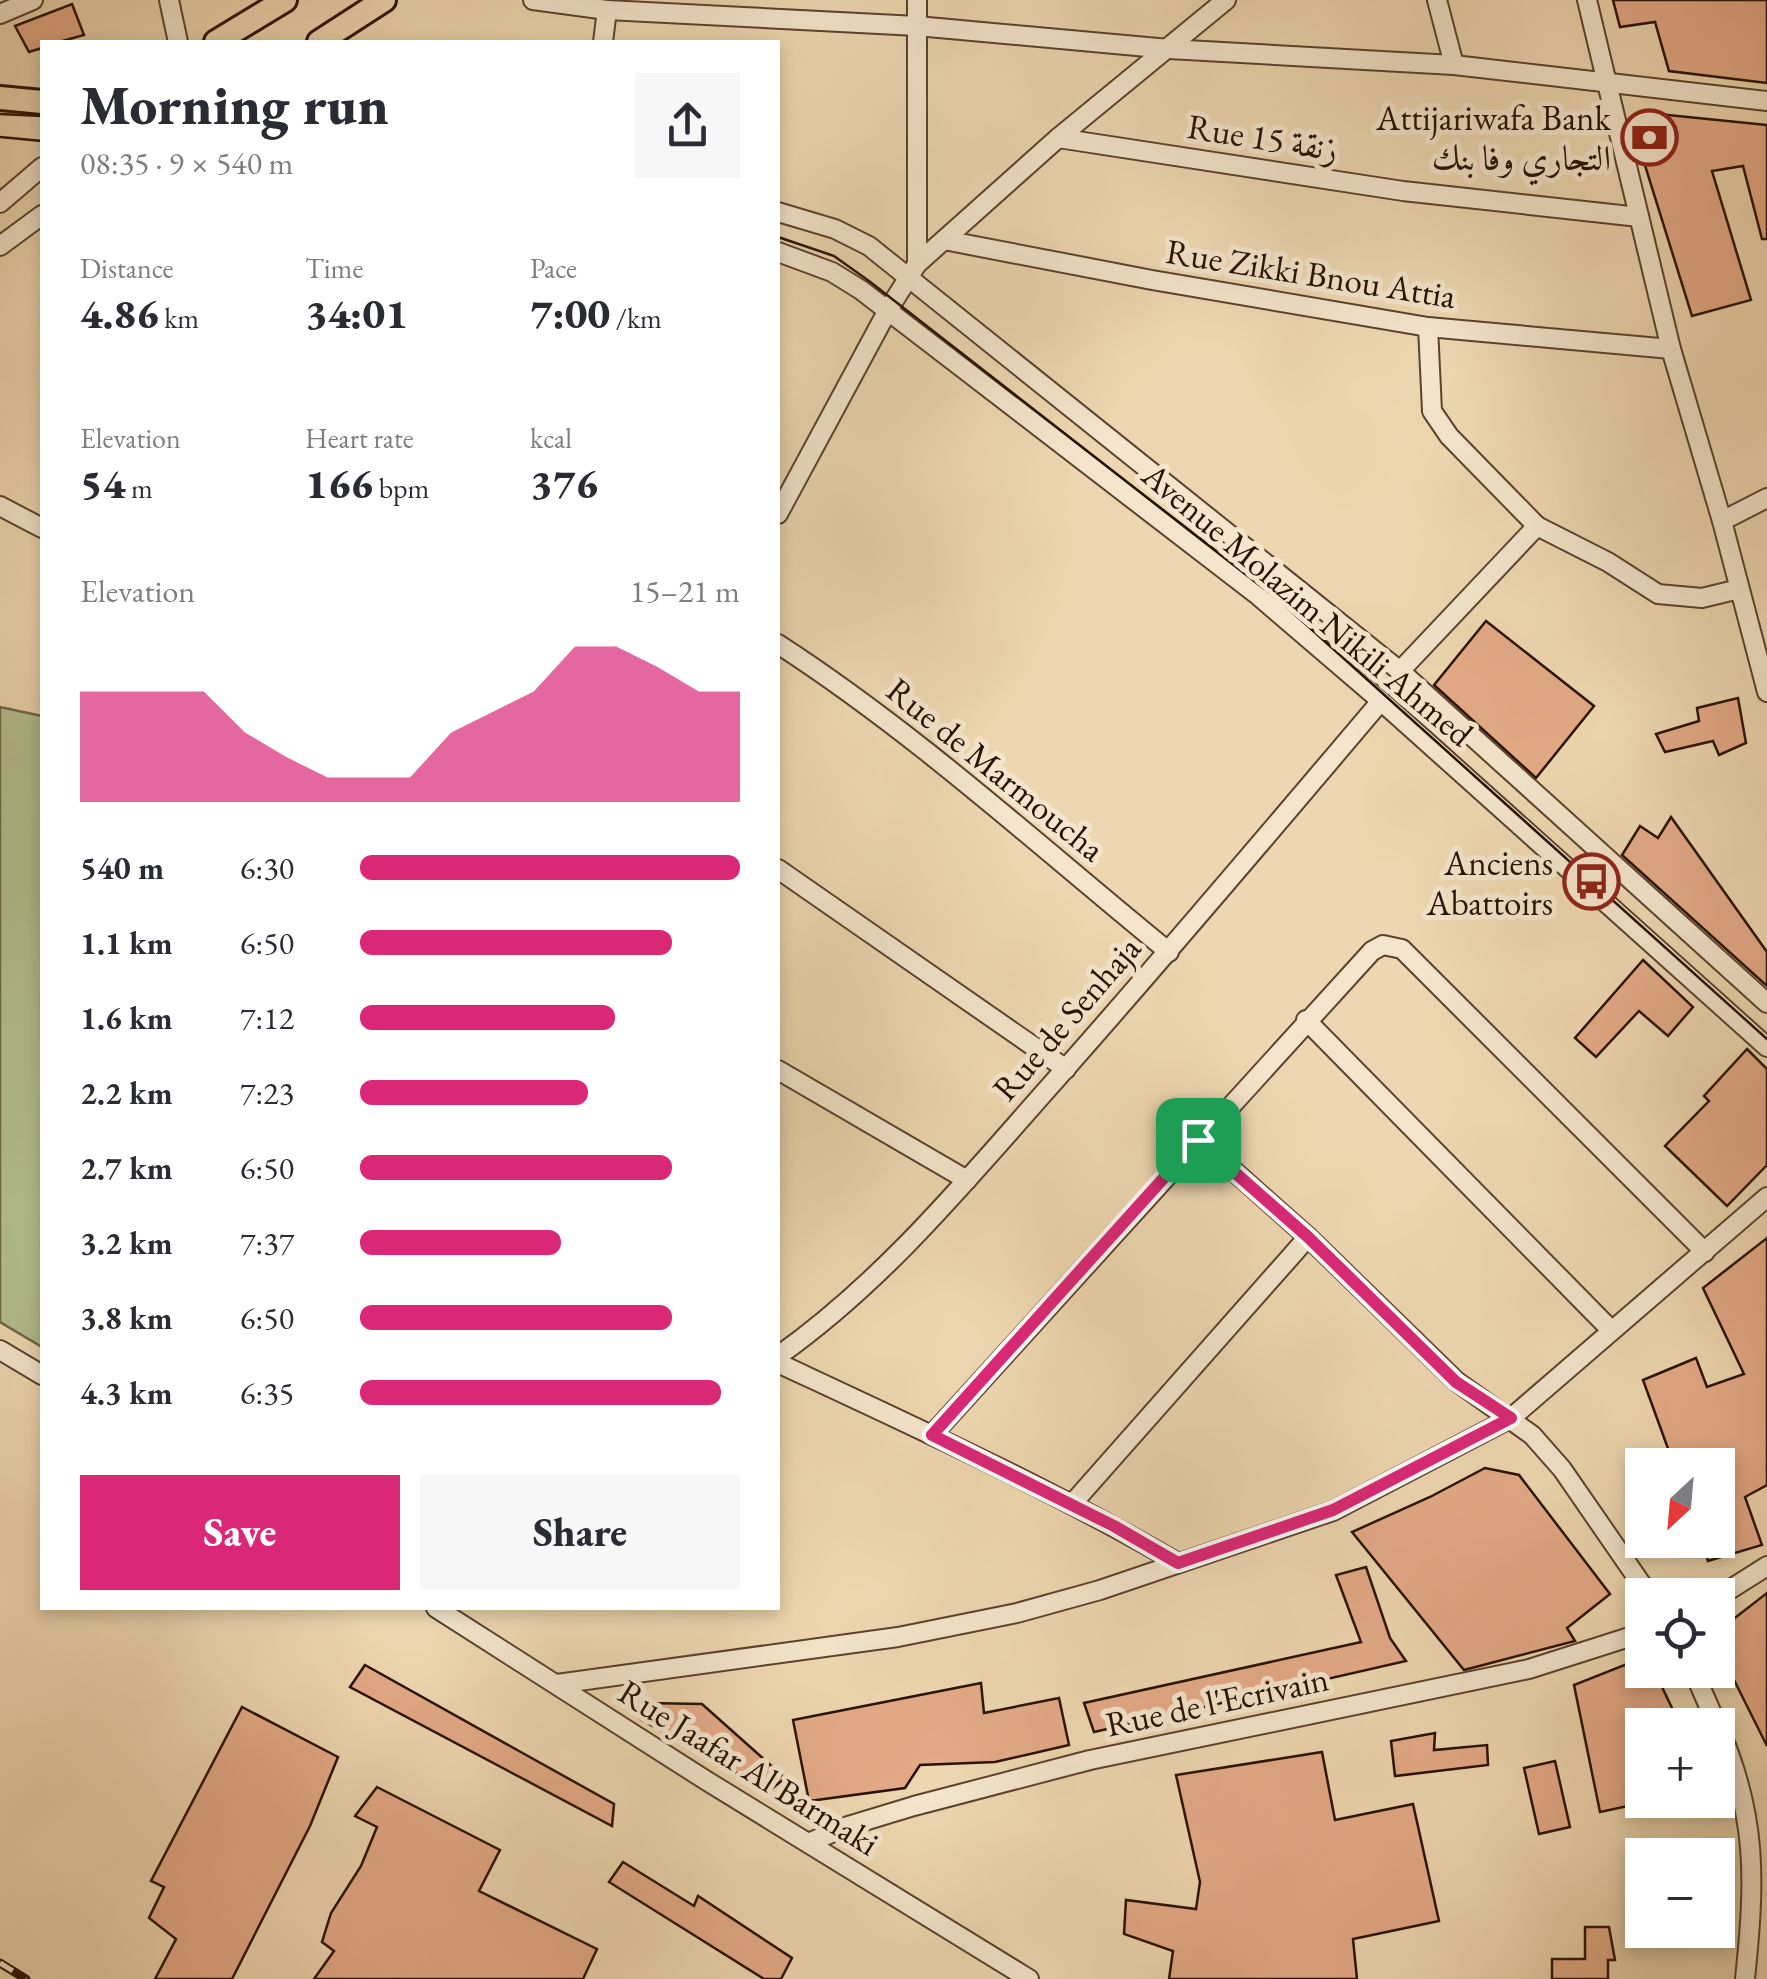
<!DOCTYPE html>
<meta charset="utf-8">
<style>
:root{--surface:#fff;--page:#f7f7f7;--text:#2b2b33;--muted:#7c7c81;--accent:#db2777}
body{margin:0;font-family:"EB Garamond",Amiri,serif;background:var(--page);color:var(--text);height:100vh;display:flex;flex-direction:column;font-size:38px;white-space:nowrap}
*{box-sizing:border-box;margin:0}
p{font-size:32px;color:var(--muted)}
.icon{flex:none;width:55px;height:55px;fill:none;stroke:currentColor;stroke-width:2;stroke-linecap:round;stroke-linejoin:round}
.map{position:relative;flex:1;overflow:hidden}
.drawer{position:absolute;left:40px;top:40px;width:740px;height:1570px;display:flex;flex-direction:column;background:var(--surface);border-radius:0px;box-shadow:0 5px 15px #0003}
.drawer>*{flex:none}
.needle{width:65px;rotate:206deg}
.fabs{position:absolute;left:1625px;top:1448px;display:grid;gap:20px}
.fabs a{display:grid;place-items:center;width:110px;height:110px;border-radius:0px;background:var(--surface);box-shadow:0 5px 15px #0003;font-size:50px}
.pin{position:absolute;display:grid;place-items:center;width:85px;height:85px;color:#fff;margin:-42px;border-radius:20px;box-shadow:0 5px 15px #0006}
.round{display:grid;place-items:center;flex:none;width:105px;height:105px;border-radius:0px;background:var(--page)}
.headline{display:flex;align-items:center;justify-content:space-between;height:170px;padding:0 40px}
h1{font-size:55px;font-weight:800;line-height:75px}
.figures{display:grid;grid-template-columns:repeat(3,1fr);gap:15px;height:170px;padding:10px 40px}
.figures div{display:grid;align-content:center}
.figures b{font-size:42px;font-weight:800}
.figures small{font-size:28px;font-weight:400}
.figures p{font-size:28px}
.chart{height:280px;padding:20px 40px}
.chart p{display:flex;justify-content:space-between}
.chart svg{width:100%;height:180px;margin-top:10px;fill:var(--accent);opacity:.7}
.action{display:flex;gap:20px;margin-top:auto;padding:20px 40px}
.action a{flex:1;height:115px;border-radius:0px;background:var(--accent);color:#fff;font-size:40px;font-weight:800;line-height:115px;text-align:center}
.action a+a{background:var(--page);color:var(--text)}
ul{padding:0 40px;list-style:none;font-size:32px}
li{display:grid;grid-template-columns:160px 120px 1fr;align-items:center;height:75px}
li i{height:25px;border-radius:12px;background:var(--accent)}
.map>svg:first-child{display:block}
.green{fill:#b3bf90;stroke:#6e6849;stroke-width:2.5}
.building{fill:#e4aa87;stroke:#281002;stroke-width:2.5}
.lines{fill:none;stroke-linecap:round;stroke-linejoin:round}
.minor-casing{stroke:#5a422e;stroke-width:22}
.major-casing{stroke:#281002;stroke-width:28}
.minor{stroke:#f4e5cc;stroke-width:18}
.major{stroke:#eed7b0;stroke-width:22}
.tram{stroke:#281002;stroke-width:2.5}
.rail-casing{stroke:#281002;stroke-width:9}
.rail{stroke:#f4e5cc;stroke-width:5;stroke-dasharray:15;stroke-linecap:butt}
.route-casing{stroke:#fff;stroke-width:20}
.route{stroke:#db2777;stroke-width:12}
.labels{text-anchor:middle;dominant-baseline:central;stroke-width:10;stroke-linejoin:round;paint-order:stroke}
.poi-label{font-size:35px;fill:#281002;stroke:#f4e5cc;text-anchor:end}
.street-label{font-size:35px;fill:#281002;stroke:#f4e5cc}
</style>
<div class="map">
<svg width="1767" height="1979" viewBox="0 0 1767 1979">
<rect width="100%" height="100%" fill="#eed7b0"/>
<filter id="stains"><feTurbulence type="fractalNoise" baseFrequency=".002" numOctaves="4"/><feColorMatrix values="0 0 0 0 .2 0 0 0 0 .09 0 0 0 0 .02 0 0 0 .5 -.17"/></filter>
<radialGradient id="worn" r=".72"><stop offset=".6" stop-color="#630" stop-opacity="0"/><stop offset="1" stop-color="#630" stop-opacity=".3"/></radialGradient>
<path class="green" d="M0,707l42,9v631l-42,-25z"/>
<g class="building">
<path d="M1613,0h154v83l-98,-12 -14,-49 -35,5z"/>
<path d="M72,4l12,31 -25,7h-17v6l-13,4 -14,-26z"/>
<path d="M1648,113l119,12v114h-5l-19,-73 -31,5 39,129 -59,16 -58,-186z"/>
<path d="M1486,621l108,85 -58,72 -102,-93z"/>
<path d="M1738,698l8,45 -27,12 -6,-14 -48,11 -9,-18 43,-13 -2,-13z"/>
<path d="M1671,817l96,135v34l-145,-131 18,-29 18,12z"/>
<path d="M1643,960l50,47 -25,29 -29,-25 -43,46 -21,-19z"/>
<path d="M1747,1049l20,20v96l-40,41 -62,-60 44,-45 -5,-5z"/>
<path d="M1767,1238v247l-22,12 17,48 -54,16 -7,-21h17v-75h-44l-31,-85 53,-22 11,29 37,-13 -41,-86z"/>
<path d="M1485,1468l34,7 91,119 -43,34 8,13 -111,29 -112,-138 78,-35z"/>
<path d="M1366,1567l24,71 16,23 -312,71 -10,-29 277,-61 -25,-67z"/>
<path d="M1767,1593v153l-49,-98v-17z"/>
<path d="M1642,1658v12h12l26,55h-38v78l-42,9 -26,-127z"/>
<path d="M365,1665l249,139 -2,22 -262,-139z"/>
<path d="M981,1683l3,30 75,-15 10,47 -74,17 -75,3 -15,23 -96,13 -16,-81z"/>
<path d="M647,1703l55,1 83,74 -16,13 -129,-72z"/>
<path d="M242,1707l96,50 -28,69 -78,153h-77l21,-40 -27,-21 15,-31 -13,-6z"/>
<path d="M1435,1733l-1,17 53,-5 1,20 -93,11 -4,-35z"/>
<path d="M1322,1752l13,68 78,-16 26,117 -86,18 4,40h-188l4,-28 -49,-17 2,-34 70,9 4,-27 -24,-107z"/>
<path d="M1555,1761l15,66 -31,7 -15,-66z"/>
<path d="M377,1787l123,63 -21,41 118,58 -14,30h-269l20,-28 -12,-9 9,-29 30,-47 16,-39 -22,-11z"/>
<path d="M623,1862l71,44 4,-10 94,62 -11,21h-17l-155,-97z"/>
<path d="M1585,1927h24l6,33h-7v19h-56v-20h33z"/>
</g>
<g class="lines">
<defs>
<g id="minor">
<path d="M169,0l9,42"/>
<path d="M533,0l74,10 310,16 252,23 285,16 313,36"/>
<path d="M917,0v264"/>
<path d="M1437,0l17,65"/>
<path d="M1587,0l84,349 51,172 45,171"/>
<path d="M0,14l33,-14"/>
<path d="M603,42l4,-32"/>
<path d="M1058,138l345,53 236,26"/>
<path d="M0,203l42,-36"/>
<path d="M778,212l57,17 34,17 531,425 367,332"/>
<path d="M944,240l208,40 276,47 243,22"/>
<path d="M0,246l42,-31"/>
<path d="M778,252l54,20 29,18 394,303 126,108 386,346"/>
<path d="M1428,327l4,84 17,25 88,90 71,36 50,32 44,4 37,-9"/>
<path d="M0,506l42,22"/>
<path d="M778,514l110,-204 29,-46 141,-126 168,-138"/>
<path d="M1722,521l45,-23"/>
<path d="M778,644c139,90 262,203 391,308"/>
<path d="M1400,671l137,-145"/>
<path d="M778,869l288,200"/>
<path d="M1306,1020l305,310"/>
<path d="M778,1070l189,110"/>
<path d="M1198,1139l110,98 148,144 76,54 30,34 87,126"/>
<path d="M0,1350l42,25"/>
<path d="M778,1356c102,-72 183,-169 265,-262 115,-129 226,-261 338,-393"/>
<path d="M778,1363c135,63 271,125 400,200"/>
<path d="M932,1435l440,-484 11,-6 19,4 303,303"/>
<path d="M1072,1504l236,-267"/>
<path d="M1718,1597l49,-31"/>
<path d="M436,1608l271,173 322,198"/>
<path d="M1693,1670l24,55"/>
<path d="M557,1684l341,-47 119,-24 83,-23 233,-79 178,-93 256,-221"/>
<path d="M1718,1726c40,91 37,156 27,253"/>
<path d="M808,1843l40,-17 66,-20 176,-46 439,-91 113,-36"/>
</g>
<g id="major">
<path d="M216,42l69,-42"/>
<path d="M319,42l65,-42"/>
<path d="M0,98l42,4"/>
</g>
</defs>
<use href="#minor" class="minor-casing"/>
<use href="#major" class="major-casing"/>
<use href="#minor" class="minor"/>
<use href="#major" class="major"/>
<g class="tram">
<path d="M0,114l42,2"/>
<path d="M0,137l42,4"/>
<path d="M778,237l56,19 35,25 412,321 486,437"/>
</g>
<defs>
<path id="rail" d="M0,1963l26,16"/>
</defs>
<use href="#rail" class="rail-casing"/>
<use href="#rail" class="rail"/>
</g>
<g class="lines">
<defs>
<path id="route" d="M1198,1140l110,97 148,145 55,36 -178,92 -155,53 -64,-37 -182,-91z"/>
</defs>
<use href="#route" class="route-casing"/>
<use href="#route" class="route"/>
</g>
<defs>
<symbol id="bank-ring" viewBox="-11 -11 22 22"><circle r="9.5" fill="#f4e5cc" stroke="#8f2418" stroke-width="1.5"/><path d="M-6-4H6V4H-6ZM0-2.3a2.3 2.3 0 1 0 0 4.6a2.3 2.3 0 1 0 0-4.6Z" fill="#8f2418"/></symbol>
<symbol id="bus-ring" viewBox="-11 -11 22 22"><circle r="9.5" fill="#f4e5cc" stroke="#8f2418" stroke-width="1.5"/><path d="M-5-6H5V4H4V6H2V4H-2V6H-4V4H-5ZM-3.5-4V0h7V-4ZM-3.5 1.2v1.5H-2V1.2ZM2 1.2v1.5H3.5V1.2Z" fill="#8f2418"/></symbol>
</defs>
<g fill-rule="evenodd">
<use href="#bank-ring" x="1618" y="106" width="63" height="63"/>
<use href="#bus-ring" x="1560" y="850" width="63" height="63"/>
</g>
<g class="labels">
<g class="poi-label">
<text x="1611" y="117">Attijariwafa Bank<tspan x="1611" dy="40">التجاري وفا بنك</tspan></text>
<text x="1553" y="862">Anciens<tspan x="1553" dy="40">Abattoirs</tspan></text>
</g>
<g class="street-label">
<text transform="translate(1263 137) rotate(9)">Rue 15 زنقة</text>
<text transform="translate(1311 273) rotate(9)">Rue Zikki Bnou Attia</text>
<text transform="translate(1308 604) rotate(40)">Avenue Molazim Nikili Ahmed</text>
<text transform="translate(996 769) rotate(39)">Rue de Marmoucha</text>
<text transform="translate(1066 1018) rotate(-49)">Rue de Senhaja</text>
<text transform="translate(1217 1701) rotate(-12)">Rue de l'Ecrivain</text>
<text transform="translate(749 1767) rotate(32)">Rue Jaafar Al Barmaki</text>
</g>
</g>
<rect width="100%" height="100%" filter="url(#stains)"/>
<rect width="100%" height="100%" fill="url(#worn)"/>
</svg>
<div class="fabs">
<a><svg class="needle" viewBox="-14 -14 28 28"><path d="M0-13l5 13h-10z" fill="#e53935"/><path d="M0 13l5-13h-10z" fill="#7c7c81"/></svg></a>
<a><svg class="icon" aria-label="locate" viewBox="0 0 24 24"><circle cx="12" cy="12" r="6"/><path d="M12 2v4M12 18v4M2 12h4M18 12h4"/></svg></a>
<a>+</a>
<a>−</a>
</div>
<div class="pin" style="left:1198px;top:1140px;background:#1e9e55"><svg class="icon" aria-label="arrive" viewBox="0 0 24 24"><path d="M6 21V4h12l-3 4 3 4H6"/></svg></div>
<section class="drawer">
<div class="headline"><div><h1>Morning run</h1><p>08:35 · 9 × 540 m</p></div><a class="round"><svg class="icon" aria-label="share" viewBox="0 0 24 24"><path d="M12 15V3M7 8l5-5 5 5M5 13v7h14v-7"/></svg></a></div>
<div class="figures">
<div><p>Distance</p><b>4.86<small> km</small></b></div>
<div><p>Time</p><b>34:01</b></div>
<div><p>Pace</p><b>7:00<small> /km</small></b></div>
</div>
<div class="figures">
<div><p>Elevation</p><b>54<small> m</small></b></div>
<div><p>Heart rate</p><b>166<small> bpm</small></b></div>
<div><p>kcal</p><b>376</b></div>
</div>
<div class="chart"><p><span>Elevation</span>15–21 m</p>
<svg viewBox="0 0 160 44" preserveAspectRatio="none"><path d="M0 44V17L10 17L20 17L30 17L40 27L50 33L60 38L70 38L80 38L90 27L100 22L110 17L120 6L130 6L140 11L150 17L160 17V44z"/></svg>
</div>
<ul>
<li><b>540 m</b>6:30<i style="width:100%"></i></li>
<li><b>1.1 km</b>6:50<i style="width:82%"></i></li>
<li><b>1.6 km</b>7:12<i style="width:67%"></i></li>
<li><b>2.2 km</b>7:23<i style="width:60%"></i></li>
<li><b>2.7 km</b>6:50<i style="width:82%"></i></li>
<li><b>3.2 km</b>7:37<i style="width:53%"></i></li>
<li><b>3.8 km</b>6:50<i style="width:82%"></i></li>
<li><b>4.3 km</b>6:35<i style="width:95%"></i></li>
</ul>
<div class="action"><a>Save</a><a>Share</a></div>
</section>
</div>
